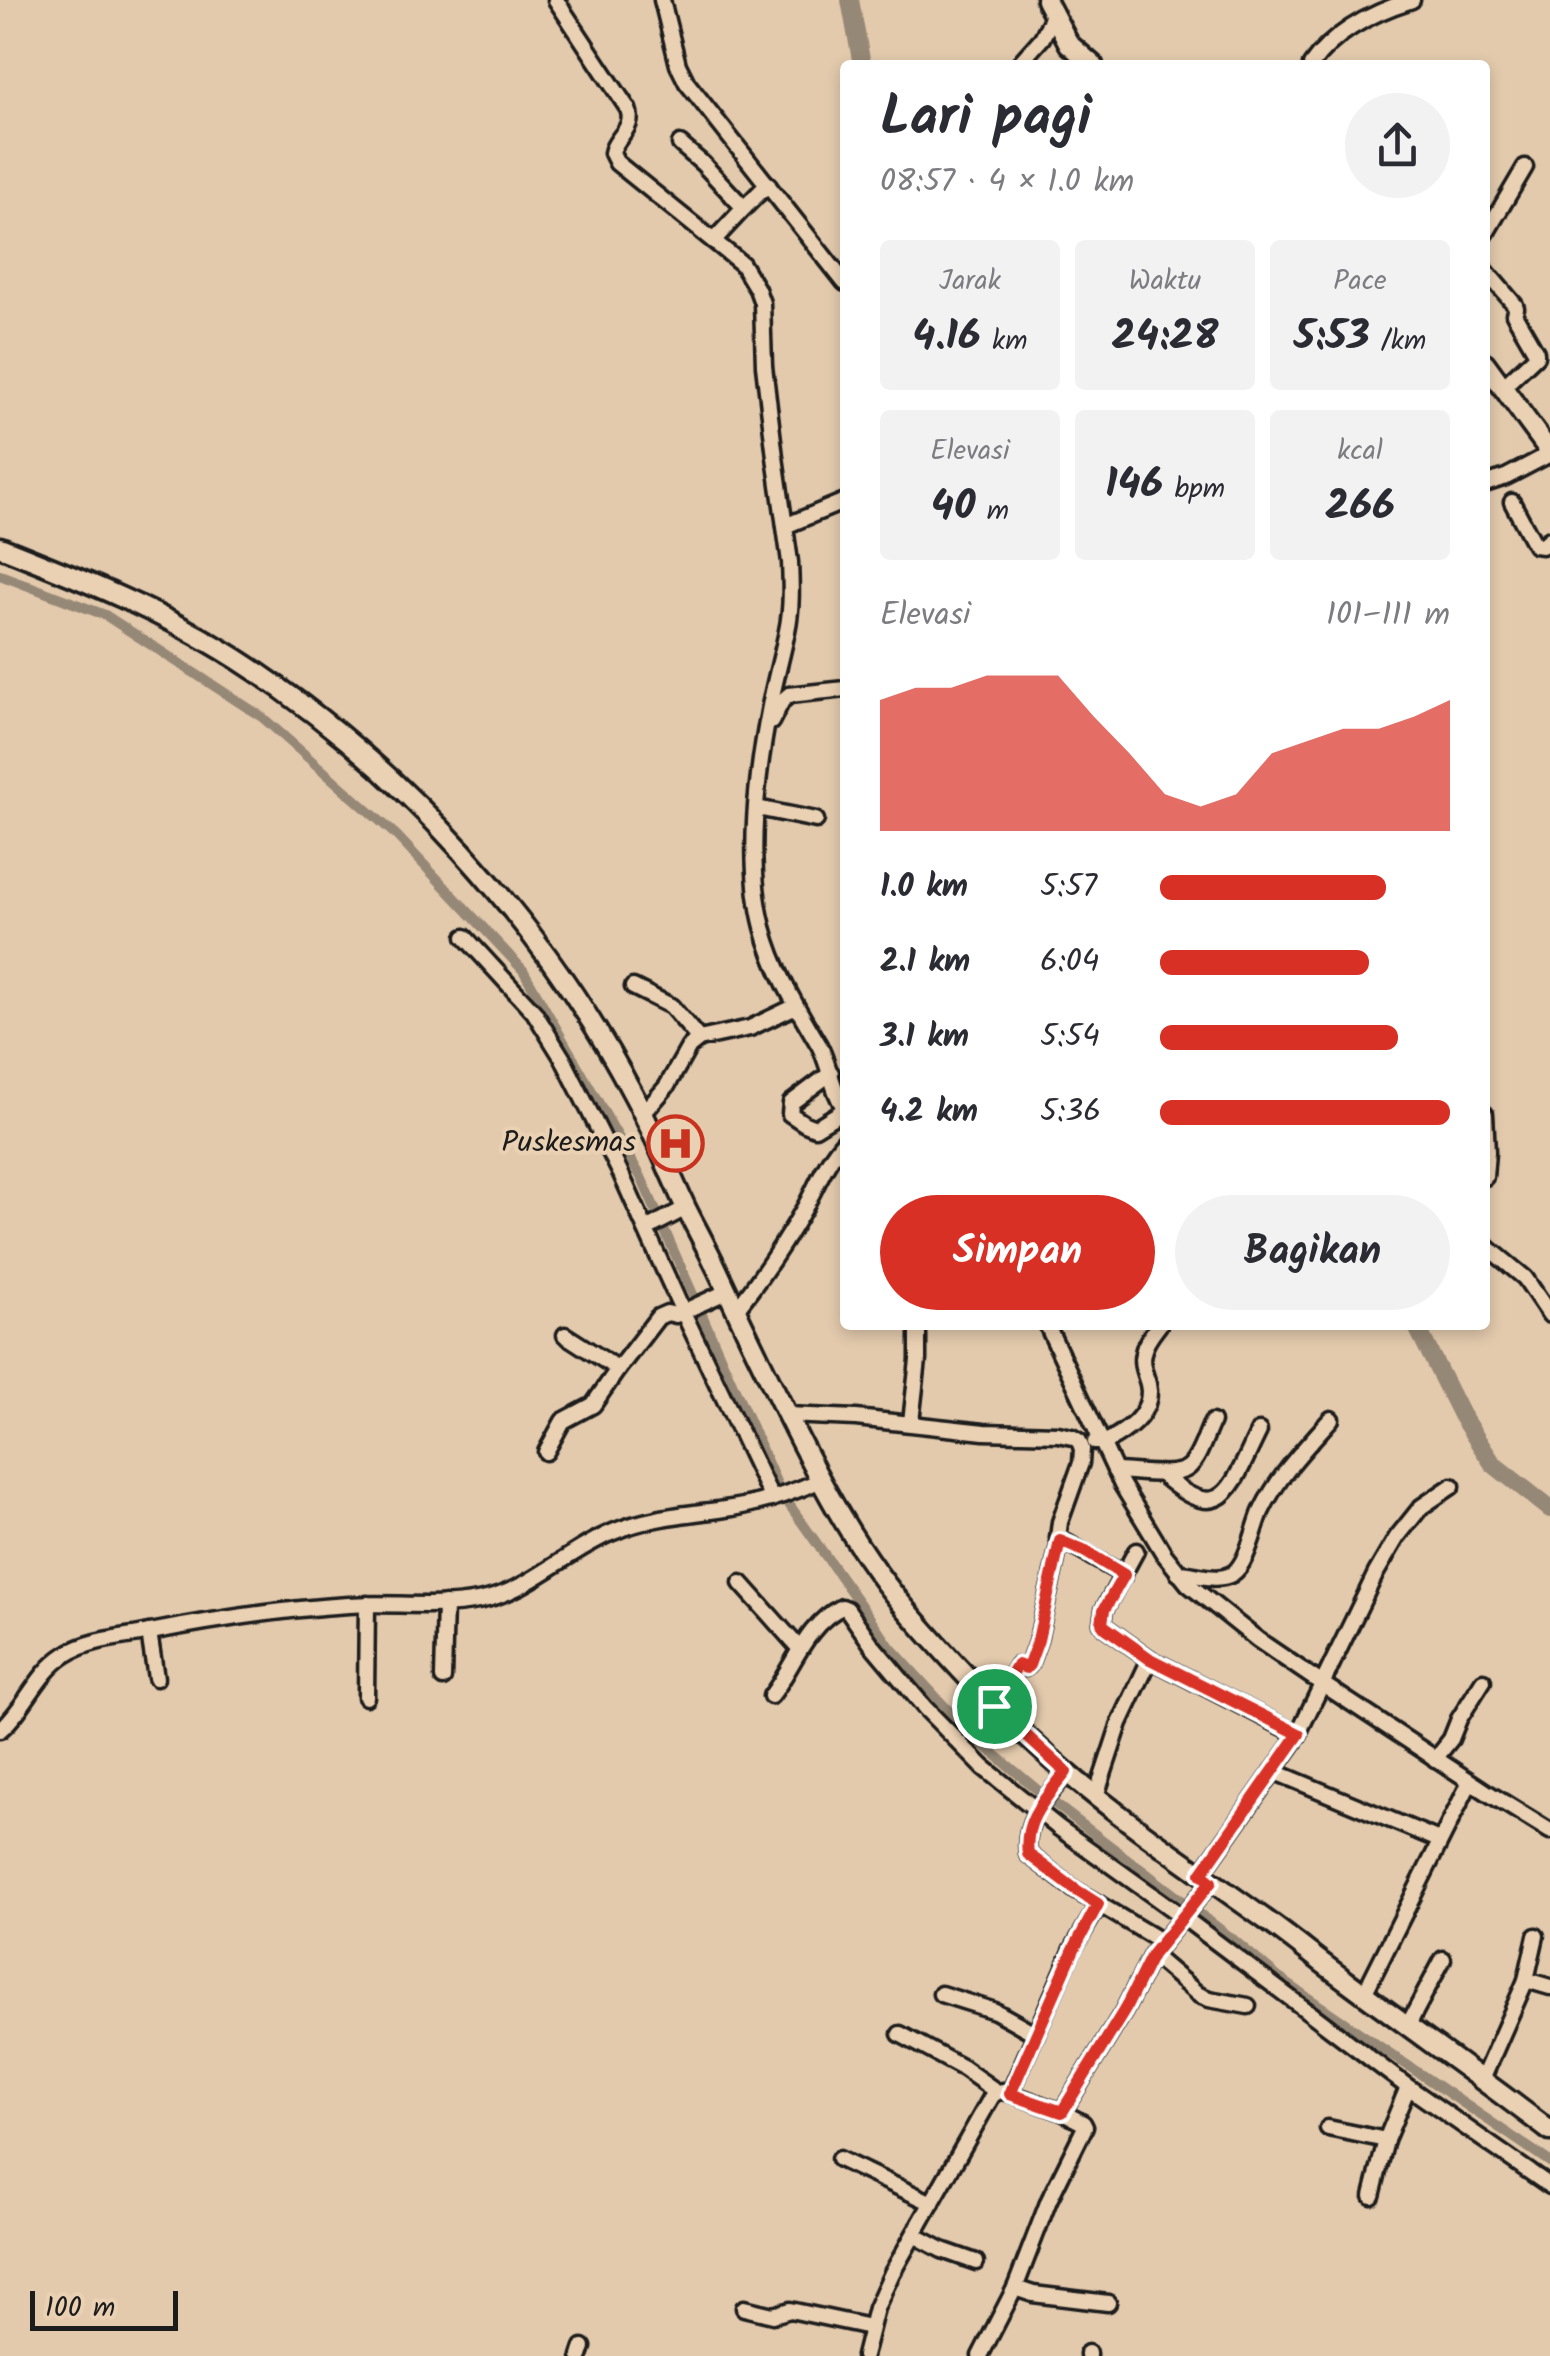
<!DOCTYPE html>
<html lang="id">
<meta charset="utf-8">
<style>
:root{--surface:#fff;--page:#f2f2f3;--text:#2b2b33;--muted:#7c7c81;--accent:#d93025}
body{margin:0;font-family:Kalam,sans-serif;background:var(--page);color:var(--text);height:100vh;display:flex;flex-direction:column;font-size:38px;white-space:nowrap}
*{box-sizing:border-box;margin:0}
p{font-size:32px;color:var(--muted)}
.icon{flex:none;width:55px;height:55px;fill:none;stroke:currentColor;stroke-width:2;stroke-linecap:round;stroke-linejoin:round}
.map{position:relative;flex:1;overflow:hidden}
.panel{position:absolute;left:840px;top:60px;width:650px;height:1270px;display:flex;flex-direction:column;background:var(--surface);border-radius:10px;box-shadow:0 5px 15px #0003}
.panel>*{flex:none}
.scale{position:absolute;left:30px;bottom:25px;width:148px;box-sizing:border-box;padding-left:10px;border:5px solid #1c1c1c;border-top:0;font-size:28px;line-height:35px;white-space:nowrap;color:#1c1c1c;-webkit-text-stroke:8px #ebd1b3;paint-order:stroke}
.pin{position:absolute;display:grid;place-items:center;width:85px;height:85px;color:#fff;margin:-42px;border:5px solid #fff;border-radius:50%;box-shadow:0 2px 10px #0007}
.round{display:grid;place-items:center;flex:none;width:105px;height:105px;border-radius:52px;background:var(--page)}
.overview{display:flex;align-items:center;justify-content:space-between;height:170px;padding:0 40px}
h1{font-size:55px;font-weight:600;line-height:75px}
.metrics{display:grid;grid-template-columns:repeat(3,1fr);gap:15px;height:170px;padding:10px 40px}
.metrics div{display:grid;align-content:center;border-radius:10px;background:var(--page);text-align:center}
.metrics b{font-size:42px;font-weight:600}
.metrics small{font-size:28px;font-weight:400}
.metrics p{font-size:28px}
.chart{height:280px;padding:20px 40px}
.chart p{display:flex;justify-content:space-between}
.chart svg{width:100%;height:180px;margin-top:10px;fill:var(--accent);opacity:.7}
.action{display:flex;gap:20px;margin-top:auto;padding:20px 40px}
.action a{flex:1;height:115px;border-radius:60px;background:var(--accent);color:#fff;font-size:40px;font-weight:600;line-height:115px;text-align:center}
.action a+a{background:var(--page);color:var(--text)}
ul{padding:0 40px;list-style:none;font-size:32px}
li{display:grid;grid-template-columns:160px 120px 1fr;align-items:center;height:75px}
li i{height:25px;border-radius:12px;background:var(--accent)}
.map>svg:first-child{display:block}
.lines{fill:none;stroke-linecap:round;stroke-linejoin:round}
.canal{stroke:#968876;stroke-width:10}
.river{stroke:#968876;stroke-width:18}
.minor-casing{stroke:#1c1c1c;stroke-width:21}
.major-casing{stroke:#1c1c1c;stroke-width:25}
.minor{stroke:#ebd1b3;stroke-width:14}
.major{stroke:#ebd1b3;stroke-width:18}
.route-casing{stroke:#fff;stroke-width:20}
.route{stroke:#d93025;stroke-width:12}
.labels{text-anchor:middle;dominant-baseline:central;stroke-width:8;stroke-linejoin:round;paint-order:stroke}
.poi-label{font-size:30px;fill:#1c1c1c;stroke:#ebd1b3;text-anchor:end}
</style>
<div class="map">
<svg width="1550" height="2356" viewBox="0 0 1550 2356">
<rect width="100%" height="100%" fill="#e3caad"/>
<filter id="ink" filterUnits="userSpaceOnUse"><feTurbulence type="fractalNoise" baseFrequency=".01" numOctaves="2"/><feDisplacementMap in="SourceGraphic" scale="20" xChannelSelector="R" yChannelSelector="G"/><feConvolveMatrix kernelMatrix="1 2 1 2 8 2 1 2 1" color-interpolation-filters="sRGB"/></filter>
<g filter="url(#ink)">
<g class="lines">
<path class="canal" d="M0,575l105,40 157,102 134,118 127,135 118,207 140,316 110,155 77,84 78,65 188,143 45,38 271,184"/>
<g class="river">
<path d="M850,0l12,65"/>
<path d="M1416,1325l45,90 32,49 57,45"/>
</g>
<defs>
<g id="minor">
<path d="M556,0l72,109c7,18 -9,25 -15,40l-1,4 5,10 125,101 15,25 5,14 2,63 11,91 15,105c1,23 2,46 -3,69 -5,25 -12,49 -17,75 -13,66 -24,156 -7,221 11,43 34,81 56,118 10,18 15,52 26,63"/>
<path d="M662,0l16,65 9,18 158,200"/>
<path d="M1018,65l24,-27 11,-22"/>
<path d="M1311,65c23,-33 63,-53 101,-65"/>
<path d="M680,144l23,20 41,44 -30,32"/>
<path d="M744,208l24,-24"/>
<path d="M1485,235l40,-68"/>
<path d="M1485,270l30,35 1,3 -2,6 22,38v4l-32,30"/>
<path d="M1485,484l21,-7 44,-23"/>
<path d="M1512,502l23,43 7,1 8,-7"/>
<path d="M785,526l60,-25"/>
<path d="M771,722l11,-21 7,-6 56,-6"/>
<path d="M757,808l59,12"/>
<path d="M465,937l69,75 29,47 57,113 63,140 89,187"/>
<path d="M633,987l38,19 28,33"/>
<path d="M831,1073l-40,30 -1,11 15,10 10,4 26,-16"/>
<path d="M643,1114l24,-28 22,-39 10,-8 51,-11 46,-22"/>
<path d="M1485,1114l2,38 -2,25"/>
<path d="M646,1229l40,-21"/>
<path d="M1485,1245l40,33 25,37"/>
<path d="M735,1311c26,-33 49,-67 70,-104 12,-22 22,-48 40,-67"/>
<path d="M1047,1325l75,160 42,69 24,30 70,56 66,45 164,108 62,38"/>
<path d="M565,1335l53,34 40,-52 9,-4 9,2 50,-23"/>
<path d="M787,1415l69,3 128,14 74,2 14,3 7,4 3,8 -1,14 -21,59 -2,16 66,37"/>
<path d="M911,1422l7,-62v-35"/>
<path d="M1095,1442c12,1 19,-4 29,-11 15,-10 29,-27 24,-47 -3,-11 -8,-20 -5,-31 2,-11 10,-20 16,-28"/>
<path d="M546,1452l17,-31 30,-16 25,-36"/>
<path d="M1115,1471c17,0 61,8 74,-4 11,-10 16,-31 23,-45"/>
<path d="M1160,1473c63,57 71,14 99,-42"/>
<path d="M1136,1551l-32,59 -2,13 3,4 45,32 149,76"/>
<path d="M1178,1573c17,0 38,10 54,1 15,-9 22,-45 29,-62 17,-36 44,-64 70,-93"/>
<path d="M741,1583l58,65"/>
<path d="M149,1632l7,46"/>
<path d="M443,1678l2,-74"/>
<path d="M771,1696c23,-30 35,-72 71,-89l5,2 25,36 53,63 58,59 76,61 124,89 225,170 -22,53 -58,-12"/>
<path d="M366,1697l1,-93"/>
<path d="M994,1706l23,-40 8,2 4,-3 9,-25 22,-99"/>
<path d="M0,1730c25,-21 37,-57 65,-75 23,-15 53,-17 80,-22 67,-13 135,-24 204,-28 42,-3 86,4 129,-4 51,-9 88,-50 135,-69 37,-16 80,-18 119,-24 30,-5 59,-15 87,-27"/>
<path d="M1435,1759l16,-20 8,-20 24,-38"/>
<path d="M1273,1771l166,69"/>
<path d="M1067,1773c-20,24 -44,46 -39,81l47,36 87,52"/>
<path d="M1096,1796l24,-73 30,-64"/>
<path d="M1201,1874l93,-132 82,-169 21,-36 24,-30 31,-21"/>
<path d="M1152,1955l47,40 10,4 39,7"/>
<path d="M1526,1980l10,-44"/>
<path d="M941,1994l54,17 41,23"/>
<path d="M1364,1994l106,-212"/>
<path d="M1408,2025l35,-66"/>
<path d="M900,2034l63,34 34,24"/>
<path d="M1482,2080l44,-100 24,7"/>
<path d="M1408,2087l142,99"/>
<path d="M1010,2093l63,-144 26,-45"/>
<path d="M1062,2112l21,11 2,4 -36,73 -34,88 18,6 75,9"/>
<path d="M839,2159l93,44"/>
<path d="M1372,2196l14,-56"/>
<path d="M914,2235l28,15 34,12"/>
<path d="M744,2308l29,7 17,-5 80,17"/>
<path d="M580,2356l3,-9"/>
<path d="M864,2356l12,-48 16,-35 100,-177 5,-4 7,-1 58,21 62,-101 28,-56 59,-73"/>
<path d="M980,2356l35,-68"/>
<path d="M1088,2356v-3"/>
</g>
<g id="major">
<path d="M1046,0l23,44 24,21"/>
<path d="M1485,363l65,89"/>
<path d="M0,547c81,32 163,65 237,112 163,105 306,264 396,435 20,37 35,76 53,114 10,20 21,40 31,61 22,48 45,96 69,144 35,71 73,143 126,203 48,55 97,107 152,154 64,55 134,101 202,150 28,20 54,42 82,62 67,50 136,98 202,149"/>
</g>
</defs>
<use href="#minor" class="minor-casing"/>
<use href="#major" class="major-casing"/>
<use href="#minor" class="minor"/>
<use href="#major" class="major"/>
</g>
</g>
<g class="lines" filter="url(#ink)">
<defs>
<path id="route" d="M1060,1541l26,11 38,23 -20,35 -2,13 3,4 45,32 149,75 -98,140 10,8 -59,73 -28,56 -62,101 -52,-18 64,-145 24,-45 -22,-14 -48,-36c-5,-35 19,-57 38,-82l-72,-66 22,-39 2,-2 8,3 3,-3 9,-25z"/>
</defs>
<use href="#route" class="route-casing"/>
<use href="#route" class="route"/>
</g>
<defs>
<symbol id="hospital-ring" viewBox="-11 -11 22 22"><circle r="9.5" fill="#ebd1b3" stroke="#c8321e" stroke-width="1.5"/><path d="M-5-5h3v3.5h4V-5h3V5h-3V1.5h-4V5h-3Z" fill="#c8321e"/></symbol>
</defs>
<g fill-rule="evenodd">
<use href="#hospital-ring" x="644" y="1112" width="63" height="63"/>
</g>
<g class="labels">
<g class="poi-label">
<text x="636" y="1143">Puskesmas</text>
</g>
</g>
</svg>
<div class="scale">100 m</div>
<div class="pin" style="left:994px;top:1706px;background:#1e9e55"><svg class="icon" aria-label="arrive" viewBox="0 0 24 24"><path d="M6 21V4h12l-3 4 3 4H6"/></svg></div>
<section class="panel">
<div class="overview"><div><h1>Lari pagi</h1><p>08:57 · 4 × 1.0 km</p></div><a class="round"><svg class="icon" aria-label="share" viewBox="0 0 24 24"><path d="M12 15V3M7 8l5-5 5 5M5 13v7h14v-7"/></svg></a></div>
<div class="metrics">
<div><p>Jarak</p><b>4.16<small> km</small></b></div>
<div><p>Waktu</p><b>24:28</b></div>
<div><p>Pace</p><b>5:53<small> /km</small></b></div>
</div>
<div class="metrics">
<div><p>Elevasi</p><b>40<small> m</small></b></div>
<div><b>146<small> bpm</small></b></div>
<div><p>kcal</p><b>266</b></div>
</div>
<div class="chart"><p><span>Elevasi</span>101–111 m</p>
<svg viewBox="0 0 160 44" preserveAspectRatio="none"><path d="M0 44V12L10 9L20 9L30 6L40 6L50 6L60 16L70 25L80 35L90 38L100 35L110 25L120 22L130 19L140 19L150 16L160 12V44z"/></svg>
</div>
<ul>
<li><b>1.0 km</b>5:57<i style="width:78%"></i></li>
<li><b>2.1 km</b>6:04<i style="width:72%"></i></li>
<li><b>3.1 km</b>5:54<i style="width:82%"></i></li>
<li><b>4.2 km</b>5:36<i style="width:100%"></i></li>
</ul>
<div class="action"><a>Simpan</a><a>Bagikan</a></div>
</section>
</div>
